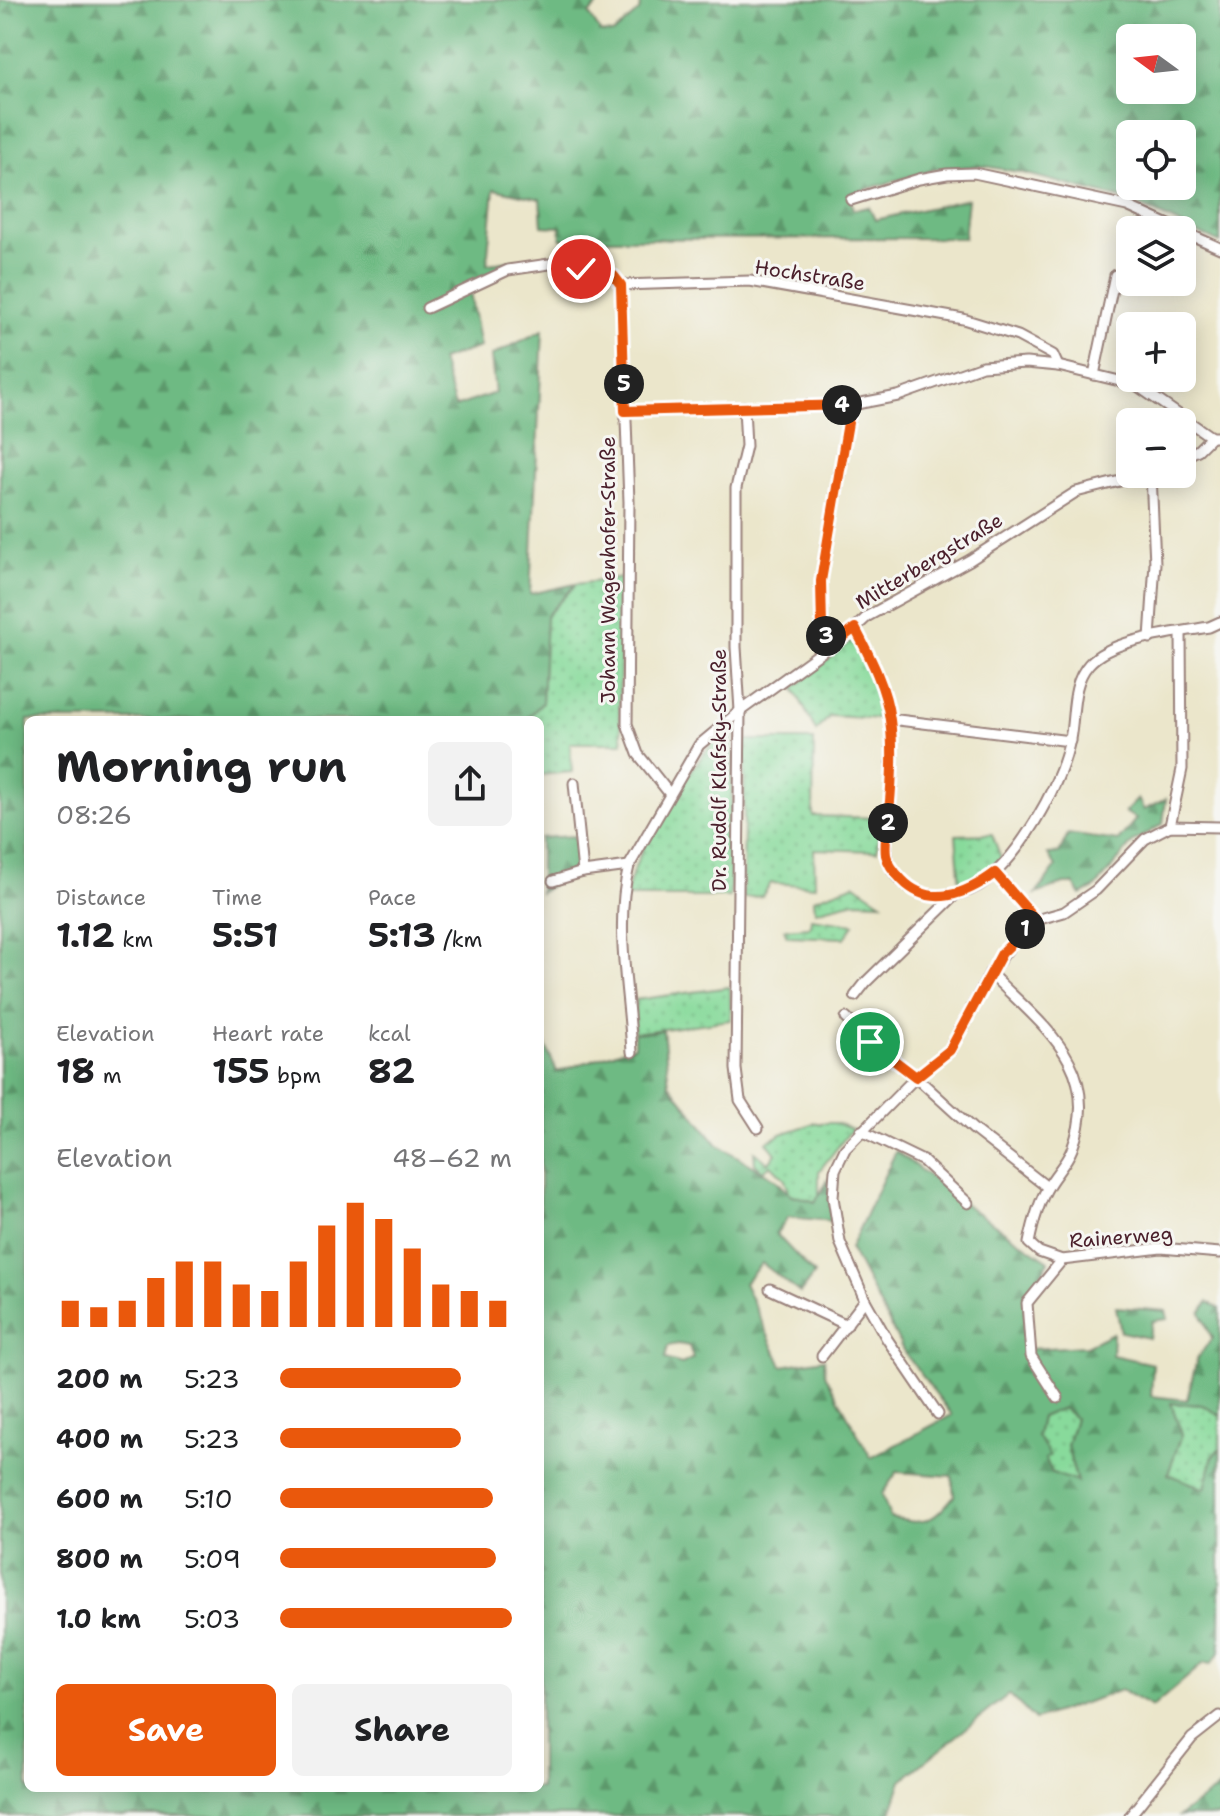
<!DOCTYPE html>
<meta charset="utf-8">
<style>
:root{--surface:#fff;--page:#f2f2f2;--text:#202124;--muted:#757577;--accent:#ea580c}
body{margin:0;font-family:"Shantell Sans",sans-serif;background:var(--page);color:var(--text);height:100vh;display:flex;flex-direction:column;font-size:30px;white-space:nowrap}
*{box-sizing:border-box;margin:0}
p{font-size:26px;color:var(--muted)}
.icon{flex:none;width:44px;height:44px;fill:none;stroke:currentColor;stroke-width:2;stroke-linecap:round;stroke-linejoin:round}
.map{position:relative;flex:1;overflow:hidden}
.sheet{position:absolute;left:24px;top:716px;width:520px;height:1076px;display:flex;flex-direction:column;background:var(--surface);border-radius:12px;box-shadow:0 4px 20px #0003}
.sheet>*{flex:none}
.needle{width:52px;rotate:285deg}
.tools{position:absolute;left:1116px;top:24px;display:grid;gap:16px}
.tools a{display:grid;place-items:center;width:80px;height:80px;border-radius:12px;background:var(--surface);box-shadow:0 4px 20px #0003;font-size:40px}
.pin{position:absolute;display:grid;place-items:center;width:68px;height:68px;color:#fff;margin:-34px;border:4px solid #fff;border-radius:50%;box-shadow:0 2px 8px #0007}
.km{position:absolute;width:40px;height:40px;margin:-20px;border-radius:50%;background:#222;color:#fff;font-size:22px;line-height:40px;text-align:center}
.round{display:grid;place-items:center;flex:none;width:84px;height:84px;border-radius:12px;background:var(--page)}
.summary{display:flex;align-items:center;justify-content:space-between;height:136px;padding:0 32px}
h1{font-size:44px;font-weight:700;line-height:60px}
.stats{display:grid;grid-template-columns:repeat(3,1fr);gap:12px;height:136px;padding:8px 32px}
.stats div{display:grid;align-content:center}
.stats b{font-size:34px;font-weight:700}
.stats small{font-size:22px;font-weight:400}
.stats p{font-size:22px}
.chart{height:224px;padding:16px 32px}
.chart p{display:flex;justify-content:space-between}
.chart svg{width:100%;height:144px;margin-top:8px;stroke:var(--accent);stroke-width:6}
.button{display:flex;gap:16px;margin-top:auto;padding:16px 32px}
.button a{flex:1;height:92px;border-radius:12px;background:var(--accent);color:#fff;font-size:32px;font-weight:700;line-height:92px;text-align:center}
.button a+a{background:var(--page);color:var(--text)}
ul{padding:0 32px;list-style:none;font-size:26px}
li{display:grid;grid-template-columns:128px 96px 1fr;align-items:center;height:60px}
li i{height:20px;border-radius:10px;background:var(--accent)}
.map>svg:first-child{display:block}
.grass{fill:url(#grass-dots);stroke:#697c63;stroke-width:2}
.forest{fill:url(#forest-firs);stroke:#5c6c57;stroke-width:2;fill-rule:evenodd}
.lines{fill:none;stroke-linecap:round;stroke-linejoin:round}
.minor-casing{stroke:#9a827b;stroke-width:13}
.minor{stroke:#fff;stroke-width:9}
.route-casing{stroke:#fff;stroke-width:16}
.route{stroke:#ea580c;stroke-width:10}
.labels{text-anchor:middle;dominant-baseline:central;stroke-width:6;stroke-linejoin:round;paint-order:stroke}
.street-label{font-size:20px;fill:#4a1f2b;stroke:#f6f6f2}
</style>
<div class="map">
<svg width="1220" height="1816" viewBox="0 0 1220 1816">
<defs>
<pattern id="grass-dots" width="8" height="8" patternUnits="userSpaceOnUse" patternTransform="scale(2)"><rect width="8" height="8" fill="#88da9b"/><path d="M2 2h.1M6 6h.1" fill="none" stroke="#77bb86" stroke-width="1.8" stroke-linecap="round"/></pattern>
<pattern id="forest-firs" width="22" height="20" patternUnits="userSpaceOnUse" patternTransform="scale(2)"><rect width="22" height="20" fill="#6eba83"/><path d="M5 1l3.5 6h-7zM16 11l3.5 6h-7z" fill="#5c976b"/></pattern>
</defs>
<rect width="100%" height="100%" fill="#f6f6f2"/>
<filter id="ink" filterUnits="userSpaceOnUse"><feTurbulence type="fractalNoise" baseFrequency=".0125" numOctaves="2"/><feDisplacementMap in="SourceGraphic" scale="16" xChannelSelector="R" yChannelSelector="G"/><feConvolveMatrix kernelMatrix="1 2 1 2 8 2 1 2 1" color-interpolation-filters="sRGB"/></filter>
<filter id="wash" filterUnits="userSpaceOnUse"><feTurbulence type="fractalNoise" baseFrequency=".006" numOctaves="4" result="noise"/><feDisplacementMap in="SourceGraphic" scale="32" xChannelSelector="R" yChannelSelector="G"/><feGaussianBlur stdDeviation="1.8" result="paint"/><feColorMatrix in="noise" values="0 0 0 0 0 0 0 0 0 0 0 0 0 0 0 0 0 1.4 0 .05"/><feComposite in="paint" operator="in"/></filter>
<g filter="url(#wash)">
<rect width="100%" height="100%" fill="#ebe6cb"/>
<g class="grass">
<path d="M623,578l-4,131 4,34h-53l2,29 -32,3v-55h-14l16,-17 4,-87 30,-32z"/>
<path d="M854,639l17,34 11,46 -52,-3 -14,15 -22,-43z"/>
<path d="M728,725l5,3 -3,169h-104c13,-60 62,-126 102,-172z"/>
<path d="M745,740h69l-1,76 67,2 -3,33 -63,-2 1,37 -44,-3 -9,13 -19,2z"/>
<path d="M992,834l9,24 -28,24 -13,5 -4,-52z"/>
<path d="M855,884l27,18 -27,-1 -40,10 -1,-12z"/>
<path d="M811,918l43,6 -9,14 -58,-2 -3,-7 26,-2z"/>
<path d="M730,987l1,33 -97,13 1,-33z"/>
<path d="M815,1123h21l16,6 -33,42v25l-4,6 -25,-8 -6,-16 -13,-13 -8,6 -8,-7 -1,-13 14,12 8,-9 -9,-12 14,-8z"/>
<path d="M1170,1403l33,2 17,11v32l-7,8 -8,33 -37,-15 14,-40z"/>
<path d="M1063,1407l12,11 -8,28 10,37 -25,-10 -7,-15 4,-2 -12,-20 4,-19z"/>
</g>
<g class="forest">
<path d="M0,0h603l-14,14 12,19 12,1 26,-23 3,-11h578v243l-90,-42 -111,-29 -35,-6 -44,2 -91,26 4,16 16,-3 6,13 93,-21 -4,39 -403,1 -1,-12 -18,-1 -2,-27 -46,-10 -7,75 51,-6 2,3 -35,7 -37,14 12,65 -39,13 14,47 40,-14 -4,-37 52,-26 -13,264 46,-10 -30,32 -4,87 -16,17h-498v1068h512v-756l17,40 77,-26v-13l29,-3 6,54 49,61 57,34 15,15 25,8 13,-22 3,41 -43,-4 -12,17 38,40 -14,19 -38,-30 -18,20 38,83 42,-7 1,15 46,84 81,-43 -48,-63 -54,-104 46,-97 70,54 83,56 -25,42 4,46 58,-3 27,-13 -1,22 41,9 -2,32 36,4 10,-41 15,-21 -11,-25 7,-11 12,6v108l-17,-11 -32,-2 11,31 -14,40 37,15 8,-33 7,-8v204l-9,12 -7,-1 -52,44 -31,-17 -86,30 -26,-26 -107,86 -12,36h-890zM1130,38h52v52h-52zM1130,134h52v52h-52zM678,1344l11,2 4,12 -11,6 -17,-5 3,-13zM1063,1408l12,10 -8,28 10,36 -25,-9 -7,-14 5,-3 -13,-20 4,-19zM897,1472l55,4 2,20c-23,28 -29,29 -64,22l-8,-24z"/>
<path d="M1138,799l6,11 22,-11 -3,25 -30,18 -37,45 -15,8 -7,-11h-10l-28,10 20,-27 -8,-13 11,-1 9,-19 50,7 18,-22 -11,-7z"/>
<path d="M574,836l5,29 -39,28v-55z"/>
<path d="M1116,1307l50,4 2,8 -16,2 -3,17 -28,-6z"/>
<path d="M1220,1787v29h-41z"/>
</g>
</g>
<g filter="url(#ink)">
<g class="lines">
<defs>
<g id="minor">
<path d="M851,200l68,-21 28,-5 27,-1 153,33 53,24"/>
<path d="M1182,231l38,17"/>
<path d="M621,285l8,217 -2,222 11,30 31,39"/>
<path d="M427,308l81,-38 48,-7 58,13 7,9 129,-4 213,38 55,17 35,19 5,11"/>
<path d="M1094,375l21,-100"/>
<path d="M744,407l2,39 -10,42v159l4,64 -4,358 4,31 18,28"/>
<path d="M625,411l226,-6 47,-9 84,-30 44,-3 32,3 78,19 75,52h9"/>
<path d="M1182,458l16,-8 13,-13"/>
<path d="M855,628c15,29 30,59 35,91 3,23 2,50 1,73 -1,22 -11,52 -2,72 8,18 30,32 48,32 15,0 28,-2 41,-10 40,-24 83,-102 92,-147 5,-25 1,-55 19,-75 23,-26 87,-31 120,-37l11,-5"/>
<path d="M1150,638l5,-75 -4,-89"/>
<path d="M830,647l-8,-19 -1,-47 30,-176"/>
<path d="M890,719l180,22"/>
<path d="M574,783l9,89"/>
<path d="M1170,826l12,-57 -1,-137"/>
<path d="M995,873l41,47"/>
<path d="M553,881l30,-9 46,-6"/>
<path d="M990,973c51,52 114,93 82,176 -5,13 -16,24 -23,36 -11,18 -16,38 -20,58l10,9 23,8 99,-12 59,5"/>
<path d="M855,996l11,-14 89,-87"/>
<path d="M846,1018l24,24 46,35 57,52 74,58"/>
<path d="M632,1052c-3,-61 -18,-126 -3,-186l70,-121 41,-34 115,-83 13,-12 102,-56 106,-68 72,-18"/>
<path d="M861,1131l62,30 45,42"/>
<path d="M770,1289l77,36"/>
<path d="M822,1356l43,-56"/>
<path d="M1058,1398l-27,-42 -4,-53 35,-43"/>
<path d="M938,1414l-51,-75 -22,-39 -25,-58 -7,-45 2,-27 10,-21 71,-72 34,-27 40,-77 29,-39 17,-14 28,-8 32,-22 49,-51 25,-13 50,1"/>
<path d="M1130,1816l62,-78 28,-22"/>
</g>
</defs>
<use href="#minor" class="minor-casing"/>
<use href="#minor" class="minor"/>
</g>
</g>
<g class="lines" filter="url(#ink)">
<defs>
<path id="route" d="M581,269l33,7 7,9 4,126 226,-6 -30,176 1,47 8,19 25,-19c15,29 31,59 35,92 4,29 2,62 -1,92 -1,13 -5,29 -3,43 2,10 9,18 16,25 28,29 65,14 93,-7l41,47 -34,33 -52,97 -34,27 -46,-35"/>
</defs>
<use href="#route" class="route-casing"/>
<use href="#route" class="route"/>
</g>
<g class="labels">
<g class="street-label">
<text transform="translate(810 275) rotate(9)">Hochstraße</text>
<text transform="translate(929 561) rotate(-31)">Mitterbergstraße</text>
<text transform="translate(608 570) rotate(-90)">Johann Wagenhofer-Straße</text>
<text transform="translate(719 770) rotate(-90)">Dr. Rudolf Klafsky-Straße</text>
<text transform="translate(1121 1237) rotate(-4)">Rainerweg</text>
</g>
</g>
</svg>
<div class="tools">
<a><svg class="needle" viewBox="-14 -14 28 28"><path d="M0-13l5 13h-10z" fill="#e53935"/><path d="M0 13l5-13h-10z" fill="#757577"/></svg></a>
<a><svg class="icon" aria-label="locate" viewBox="0 0 24 24"><circle cx="12" cy="12" r="6"/><path d="M12 2v4M12 18v4M2 12h4M18 12h4"/></svg></a>
<a><svg class="icon" aria-label="layers" viewBox="0 0 24 24"><path d="M12 4l9 5-9 5-9-5zM3 14l9 5 9-5"/></svg></a>
<a>+</a>
<a>−</a>
</div>
<div class="pin" style="left:870px;top:1042px;background:#1e9e55"><svg class="icon" aria-label="arrive" viewBox="0 0 24 24"><path d="M6 21V4h12l-3 4 3 4H6"/></svg></div>
<div class="pin" style="left:581px;top:269px;background:#d93025"><svg class="icon" aria-label="check" viewBox="0 0 24 24"><path d="M5 12l5 5 9-10"/></svg></div>
<b class="km" style="left:1025px;top:929px">1</b>
<b class="km" style="left:888px;top:823px">2</b>
<b class="km" style="left:826px;top:636px">3</b>
<b class="km" style="left:842px;top:405px">4</b>
<b class="km" style="left:624px;top:384px">5</b>
<section class="sheet">
<div class="summary"><div><h1>Morning run</h1><p>08:26</p></div><a class="round"><svg class="icon" aria-label="share" viewBox="0 0 24 24"><path d="M12 15V3M7 8l5-5 5 5M5 13v7h14v-7"/></svg></a></div>
<div class="stats">
<div><p>Distance</p><b>1.12<small> km</small></b></div>
<div><p>Time</p><b>5:51</b></div>
<div><p>Pace</p><b>5:13<small> /km</small></b></div>
</div>
<div class="stats">
<div><p>Elevation</p><b>18<small> m</small></b></div>
<div><p>Heart rate</p><b>155<small> bpm</small></b></div>
<div><p>kcal</p><b>82</b></div>
</div>
<div class="chart"><p><span>Elevation</span>48–62 m</p>
<svg viewBox="0 0 160 44" preserveAspectRatio="none"><path d="M5 44V36M15 44V38M25 44V36M35 44V29M45 44V24M55 44V24M65 44V31M75 44V33M85 44V24M95 44V13M105 44V6M115 44V11M125 44V20M135 44V31M145 44V33M155 44V36"/></svg>
</div>
<ul>
<li><b>200 m</b>5:23<i style="width:78%"></i></li>
<li><b>400 m</b>5:23<i style="width:78%"></i></li>
<li><b>600 m</b>5:10<i style="width:92%"></i></li>
<li><b>800 m</b>5:09<i style="width:93%"></i></li>
<li><b>1.0 km</b>5:03<i style="width:100%"></i></li>
</ul>
<div class="button"><a>Save</a><a>Share</a></div>
</section>
</div>
